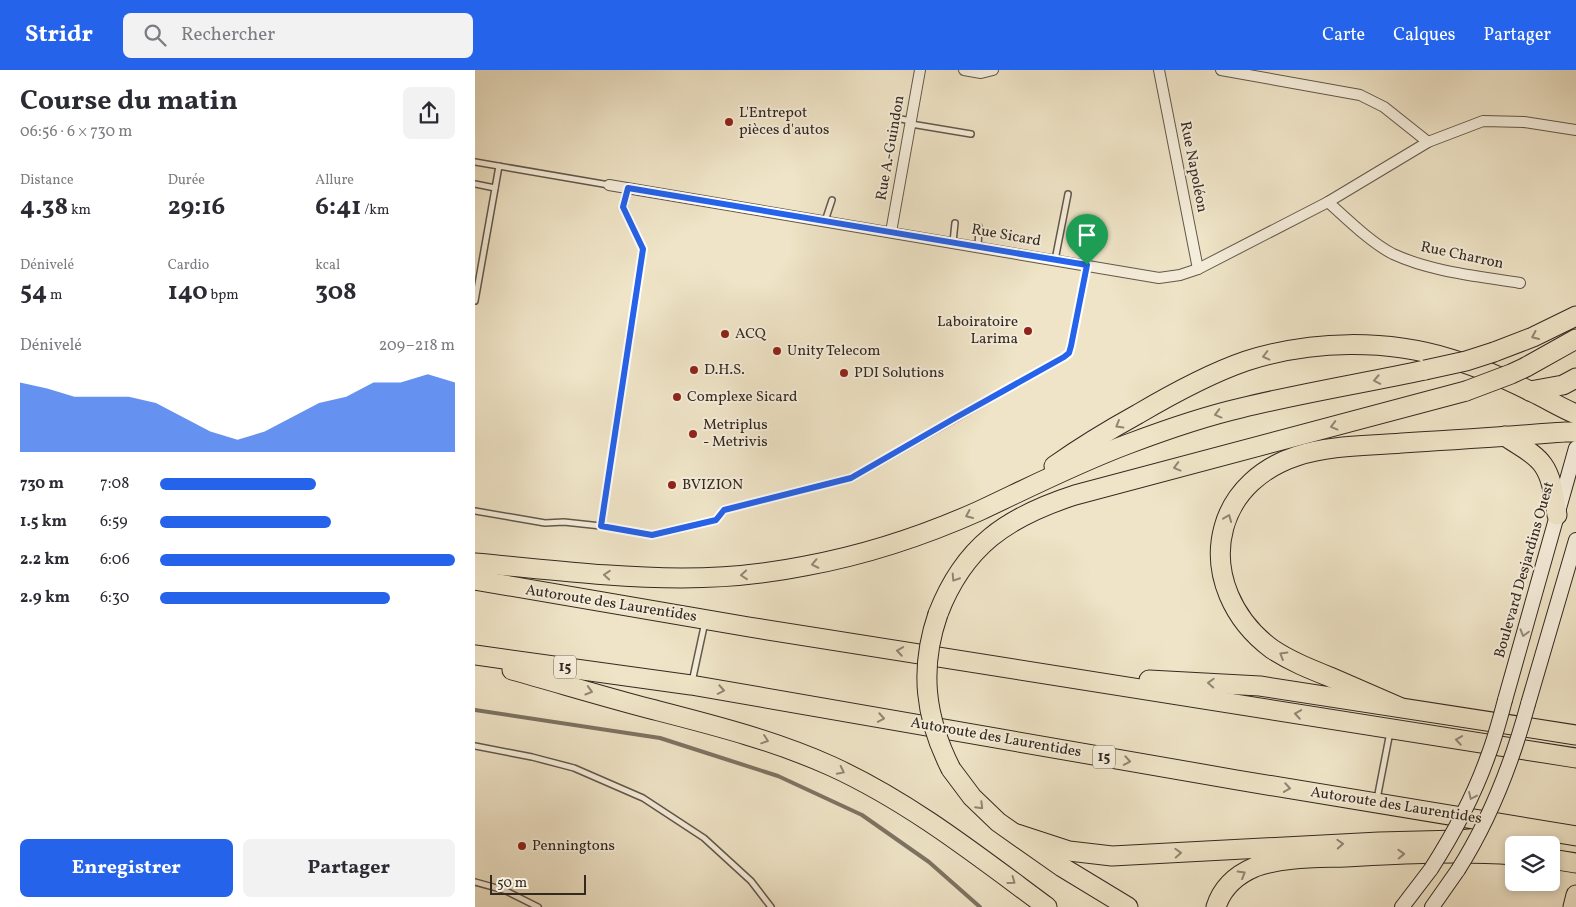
<!DOCTYPE html>
<html lang="fr">
<meta charset="utf-8">
<style>
:root{--surface:#fff;--page:#f2f2f3;--text:#2b2b33;--muted:#7c7c81;--accent:#2563eb}
body{margin:0;font-family:Vollkorn,serif;background:var(--page);color:var(--text);height:100vh;display:flex;flex-direction:column;font-size:19px;white-space:nowrap}
*{box-sizing:border-box;margin:0}
p{font-size:16px;color:var(--muted)}
.icon{flex:none;width:28px;height:28px;fill:none;stroke:currentColor;stroke-width:2;stroke-linecap:round;stroke-linejoin:round}
.map{position:relative;flex:1;overflow:hidden}
.details{display:flex;flex-direction:column;background:var(--surface);width:475px}
.details>*{flex:none}
.buttons{position:absolute;left:1030px;top:766px;display:grid;gap:10px}
.buttons a{display:grid;place-items:center;width:55px;height:55px;border-radius:8px;background:var(--surface);box-shadow:0 2px 8px #0003;font-size:25px}
.scale{position:absolute;left:15px;bottom:12px;width:96px;box-sizing:border-box;padding-left:5px;border:2px solid #332921;border-top:0;font-size:14px;line-height:18px;white-space:nowrap;color:#332921;-webkit-text-stroke:4px #f5eddb;paint-order:stroke}
.pin{position:absolute;display:grid;place-items:center;width:42px;height:42px;color:#fff;margin:-51px -21px;border-radius:50% 50% 50% 0;rotate:-45deg;box-shadow:0 0 5px #0007}
.pin .icon{rotate:45deg}
.round{display:grid;place-items:center;flex:none;width:52px;height:52px;border-radius:8px;background:var(--page)}
.overview{display:flex;align-items:center;justify-content:space-between;height:85px;padding:0 20px}
h1{font-size:28px;font-weight:700;line-height:38px}
.figures{display:grid;grid-template-columns:repeat(3,1fr);gap:8px;height:85px;padding:5px 20px}
.figures div{display:grid;align-content:center}
.figures b{font-size:25px;font-weight:700}
.figures small{font-size:14px;font-weight:400}
.figures p{font-size:14px}
.chart{height:140px;padding:10px 20px}
.chart p{display:flex;justify-content:space-between}
.chart svg{width:100%;height:90px;margin-top:5px;fill:var(--accent);opacity:.7}
.primary-button{display:flex;gap:10px;margin-top:auto;padding:10px 20px}
.primary-button a{flex:1;height:58px;border-radius:8px;background:var(--accent);color:#fff;font-size:20px;font-weight:700;line-height:58px;text-align:center}
.primary-button a+a{background:var(--page);color:var(--text)}
ul{padding:0 20px;list-style:none;font-size:16px}
li{display:grid;grid-template-columns:80px 60px 1fr;align-items:center;height:38px}
li i{height:12px;border-radius:6px;background:var(--accent)}
header{display:flex;align-items:center;gap:30px;box-sizing:border-box;height:70px;padding:0 25px;background:var(--accent);color:#fff}
header strong{font-size:24px}
nav{display:flex;gap:28px;margin-inline-start:auto;font-size:18px}
.search{width:350px;height:45px;background:var(--page);display:flex;align-items:center;gap:12px;box-sizing:border-box;padding:0 18px;border-radius:8px;color:var(--muted);font-size:19px}
main{display:flex;flex:1;min-height:0}
.map>svg:first-child{display:block}
.lines{fill:none;stroke-linecap:round;stroke-linejoin:round}
.stream{stroke:#7d7363;stroke-width:4}
.lane-casing{stroke:#62584a;stroke-width:8}
.street-casing{stroke:#62584a;stroke-width:12}
.secondary-casing{stroke:#332921;stroke-width:16}
.highway-casing{stroke:#332921;stroke-width:21}
.lane{stroke:#f5eddb;stroke-width:5}
.street{stroke:#f5eddb;stroke-width:10}
.secondary{stroke:#f5eddb;stroke-width:14}
.highway{stroke:#efe4c7;stroke-width:19}
.secondary-bridge-casing{stroke:#332921;stroke-width:16;stroke-linecap:butt}
.highway-bridge-casing{stroke:#332921;stroke-width:21;stroke-linecap:butt}
.secondary-bridge{stroke:#f5eddb;stroke-width:14}
.highway-bridge{stroke:#efe4c7;stroke-width:19}
.oneway{stroke:#918674}
.oneway2{stroke:#948b7e}
.route-casing{stroke:#fff;stroke-width:10}
.route{stroke:#2563eb;stroke-width:6}
.poi-dot{fill:#8f2418;stroke:#f5eddb;stroke-width:2}
.labels{text-anchor:middle;dominant-baseline:central;stroke-width:4;stroke-linejoin:round;paint-order:stroke}
.shield{fill:#f5eddb;stroke:#6d6459;stroke-width:1}
.shield-label{font-size:14px;font-weight:bold;fill:#332921}
.poi-label{font-size:15px;fill:#332921;stroke:#f5eddb;text-anchor:start}
.street-label{font-size:15px;fill:#332921;stroke:#f5eddb}
</style>
<header>
<strong>Stridr</strong>
<div class="search"><svg class="icon" aria-label="search" viewBox="0 0 24 24"><circle cx="10" cy="10" r="6"/><path d="M15 15l6 6"/></svg>Rechercher</div>
<nav><a>Carte</a><a>Calques</a><a>Partager</a></nav>
</header>
<main>
<section class="details">
<div class="overview"><div><h1>Course du matin</h1><p>06:56 · 6 × 730 m</p></div><a class="round"><svg class="icon" aria-label="share" viewBox="0 0 24 24"><path d="M12 15V3M7 8l5-5 5 5M5 13v7h14v-7"/></svg></a></div>
<div class="figures">
<div><p>Distance</p><b>4.38<small> km</small></b></div>
<div><p>Durée</p><b>29:16</b></div>
<div><p>Allure</p><b>6:41<small> /km</small></b></div>
</div>
<div class="figures">
<div><p>Dénivelé</p><b>54<small> m</small></b></div>
<div><p>Cardio</p><b>140<small> bpm</small></b></div>
<div><p>kcal</p><b>308</b></div>
</div>
<div class="chart"><p><span>Dénivelé</span>209–218 m</p>
<svg viewBox="0 0 160 44" preserveAspectRatio="none"><path d="M0 44V10L10 13L20 17L30 17L40 17L50 20L60 27L70 34L80 38L90 34L100 27L110 20L120 17L130 10L140 10L150 6L160 10V44z"/></svg>
</div>
<ul>
<li><b>730 m</b>7:08<i style="width:53%"></i></li>
<li><b>1.5 km</b>6:59<i style="width:58%"></i></li>
<li><b>2.2 km</b>6:06<i style="width:100%"></i></li>
<li><b>2.9 km</b>6:30<i style="width:78%"></i></li>
</ul>
<div class="primary-button"><a>Enregistrer</a><a>Partager</a></div>
</section>
<div class="map">
<svg width="1101" height="837" viewBox="0 0 1101 837">
<rect width="100%" height="100%" fill="#efe4c7"/>
<filter id="stains"><feTurbulence type="fractalNoise" baseFrequency=".004" numOctaves="4"/><feColorMatrix values="0 0 0 0 .2 0 0 0 0 .09 0 0 0 0 .02 0 0 0 .5 -.17"/></filter>
<radialGradient id="worn" r=".72"><stop offset=".6" stop-color="#630" stop-opacity="0"/><stop offset="1" stop-color="#630" stop-opacity=".3"/></radialGradient>
<g class="lines">
<path class="stream" d="M0,640l185,28 118,38 84,39 67,47 51,45"/>
<defs>
<g id="lane">
<path d="M421,48l15,3"/>
<path d="M436,54l60,10"/>
<path d="M0,92l134,23"/>
<path d="M0,114l20,4"/>
<path d="M153,119l-4,18 19,42 -42,277 51,9 64,-15 8,-10 128,-32 212,-121 5,-4 2,-7 16,-81"/>
<path d="M350,151l7,-21"/>
<path d="M478,172l2,-19"/>
<path d="M503,177l1,-20"/>
<path d="M580,190l13,-66"/>
<path d="M0,231l24,-135"/>
<path d="M0,441l70,12 19,-1 37,4"/>
<path d="M217,612l13,-60"/>
<path d="M0,676l57,11 42,11 69,30 61,40 47,43 20,26"/>
<path d="M902,729l13,-67"/>
<path d="M0,812l29,8 34,17"/>
</g>
<g id="street">
<path d="M489,0l17,3 12,-3"/>
<path d="M684,0l39,199"/>
<path d="M746,0l139,25 24,12 44,35"/>
<path d="M134,115l550,93 21,-3 18,-6 130,-67 100,-60 55,-21 41,1 52,8"/>
<path d="M853,132c18,16 43,41 65,52 39,18 85,22 127,29"/>
<path d="M416,162l29,-162"/>
</g>
<g id="secondary">
<path d="M1030,630l71,-252"/>
<path d="M1053,634l48,-164"/>
<path d="M927,837l29,-38"/>
<path d="M957,837l26,-37"/>
</g>
<g id="highway">
<path d="M1019,282l39,-15 43,-21"/>
<path d="M1051,297l50,-28"/>
<path d="M1055,321l33,-6 13,-7"/>
<path d="M1030,366c12,9 29,16 38,29 10,14 11,34 14,50"/>
<path d="M579,396c27,-19 55,-36 84,-52 34,-20 70,-40 108,-53 66,-21 140,-22 205,-2 28,8 55,20 81,33 15,7 29,16 44,22"/>
<path d="M0,493c69,6 138,15 207,15 41,0 83,-4 123,-12 60,-11 118,-30 174,-55 49,-23 98,-48 149,-67 37,-14 74,-27 113,-36 61,-15 123,-25 184,-38"/>
<path d="M0,510l274,47 827,131"/>
<path d="M463,544c26,-68 69,-97 137,-119l391,-104"/>
<path d="M0,585l216,30 546,95 339,56"/>
<path d="M37,600c47,13 93,27 139,39 62,16 122,31 180,57 79,36 147,90 216,141"/>
<path d="M674,610l111,6 316,49"/>
<path d="M924,637c-23,-10 -46,-20 -69,-30 -20,-8 -40,-16 -58,-28 -38,-28 -61,-75 -48,-122 10,-36 39,-60 73,-71 33,-11 71,-10 105,-13 54,-3 108,-7 163,-11h11"/>
<path d="M476,699l21,28 26,25 64,45 66,40"/>
<path d="M542,764l52,17 43,5 267,-14 80,-2 63,-6"/>
<path d="M1076,789l25,4"/>
<path d="M741,837c6,-19 20,-32 39,-40 27,-10 61,-9 91,-10 56,-3 112,-6 168,-2"/>
<path d="M1098,837l3,-12"/>
</g>
</defs>
<use href="#lane" class="lane-casing"/>
<use href="#street" class="street-casing"/>
<use href="#secondary" class="secondary-casing"/>
<use href="#highway" class="highway-casing"/>
<use href="#lane" class="lane"/>
<use href="#street" class="street"/>
<use href="#secondary" class="secondary"/>
<use href="#highway" class="highway"/>
<defs>
<g id="secondary-bridge">
<path d="M956,799c23,-36 43,-73 57,-113 7,-18 12,-37 17,-56"/>
<path d="M983,800c33,-52 54,-107 70,-166"/>
</g>
<g id="highway-bridge">
<path d="M950,300l41,-9 28,-9"/>
<path d="M991,321l45,-17 15,-7"/>
<path d="M463,544c-19,55 -13,104 13,155"/>
</g>
</defs>
<use href="#secondary-bridge" class="secondary-bridge-casing"/>
<use href="#highway-bridge" class="highway-bridge-casing"/>
<use href="#secondary-bridge" class="secondary-bridge"/>
<use href="#highway-bridge" class="highway-bridge"/>
</g>
<defs><path id="oneway-chevron" d="M-2-3.5L2.5 0L-2 3.5" fill="none" stroke-width="1.6" stroke-linecap="round" stroke-linejoin="round" transform="scale(1.25)"/></defs>
<g class="oneway">
<use href="#oneway-chevron" transform="translate(1060 266) rotate(156)"/>
<use href="#oneway-chevron" transform="translate(791 286) rotate(166)"/>
<use href="#oneway-chevron" transform="translate(902 310) rotate(169)"/>
<use href="#oneway-chevron" transform="translate(743 344) rotate(165)"/>
<use href="#oneway-chevron" transform="translate(644 355) rotate(150)"/>
<use href="#oneway-chevron" transform="translate(859 356) rotate(165)"/>
<use href="#oneway-chevron" transform="translate(702 397) rotate(165)"/>
<use href="#oneway-chevron" transform="translate(494 445) rotate(156)"/>
<use href="#oneway-chevron" transform="translate(753 448) rotate(-68)"/>
<use href="#oneway-chevron" transform="translate(340 494) rotate(168)"/>
<use href="#oneway-chevron" transform="translate(132 505) rotate(-176)"/>
<use href="#oneway-chevron" transform="translate(269 505) rotate(175)"/>
<use href="#oneway-chevron" transform="translate(480 508) rotate(123)"/>
<use href="#oneway-chevron" transform="translate(425 581) rotate(-171)"/>
<use href="#oneway-chevron" transform="translate(808 585) rotate(-149)"/>
<use href="#oneway-chevron" transform="translate(736 613) rotate(-177)"/>
<use href="#oneway-chevron" transform="translate(246 620) rotate(10)"/>
<use href="#oneway-chevron" transform="translate(114 621) rotate(16)"/>
<use href="#oneway-chevron" transform="translate(823 644) rotate(-171)"/>
<use href="#oneway-chevron" transform="translate(406 648) rotate(10)"/>
<use href="#oneway-chevron" transform="translate(290 670) rotate(19)"/>
<use href="#oneway-chevron" transform="translate(984 670) rotate(-171)"/>
<use href="#oneway-chevron" transform="translate(652 691) rotate(10)"/>
<use href="#oneway-chevron" transform="translate(366 701) rotate(26)"/>
<use href="#oneway-chevron" transform="translate(812 718) rotate(9)"/>
<use href="#oneway-chevron" transform="translate(505 736) rotate(45)"/>
<use href="#oneway-chevron" transform="translate(865 774) rotate(-3)"/>
<use href="#oneway-chevron" transform="translate(703 783) rotate(-3)"/>
<use href="#oneway-chevron" transform="translate(926 784) rotate(-2)"/>
<use href="#oneway-chevron" transform="translate(767 804) rotate(-31)"/>
<use href="#oneway-chevron" transform="translate(537 811) rotate(36)"/>
</g>
<g class="oneway2">
<use href="#oneway-chevron" transform="translate(1049 563) rotate(106)"/>
<use href="#oneway-chevron" transform="translate(997 726) rotate(115)"/>
</g>
<g class="lines">
<defs>
<path id="route" d="M153,118l459,77 -16,81 -2,7 -5,4 -109,61 -104,60 -127,32 -8,10 -64,15 -51,-9 42,-277 -20,-42z"/>
</defs>
<use href="#route" class="route-casing"/>
<use href="#route" class="route"/>
</g>
<g class="poi-dot">
<circle cx="254" cy="52" r="5"/>
<circle cx="553" cy="261" r="5"/>
<circle cx="250" cy="264" r="5"/>
<circle cx="302" cy="281" r="5"/>
<circle cx="219" cy="300" r="5"/>
<circle cx="369" cy="303" r="5"/>
<circle cx="202" cy="327" r="5"/>
<circle cx="218" cy="364" r="5"/>
<circle cx="197" cy="415" r="5"/>
<circle cx="47" cy="776" r="5"/>
</g>
<g class="labels">
<g class="shield">
<rect x="79" y="585.5" width="22" height="23" rx="4"/>
<rect x="618" y="675.5" width="22" height="23" rx="4"/>
</g>
<g class="shield-label">
<text x="90" y="597">15</text>
<text x="629" y="687">15</text>
</g>
<g class="poi-label">
<text x="264" y="43">L'Entrepot<tspan x="264" dy="17">pièces d'autos</tspan></text>
<text x="543" y="252" text-anchor="end">Laboiratoire<tspan x="543" dy="17">Larima</tspan></text>
<text x="260" y="264">ACQ</text>
<text x="312" y="281">Unity Telecom</text>
<text x="229" y="300">D.H.S.</text>
<text x="379" y="303">PDI Solutions</text>
<text x="212" y="327">Complexe Sicard</text>
<text x="228" y="355">Metriplus<tspan x="228" dy="17">- Metrivis</tspan></text>
<text x="207" y="415">BVIZION</text>
<text x="57" y="776">Penningtons</text>
</g>
<g class="street-label">
<text transform="translate(416 78) rotate(-80)">Rue A.-Guindon</text>
<text transform="translate(718 97) rotate(79)">Rue Napoléon</text>
<text transform="translate(531 166) rotate(10)">Rue Sicard</text>
<text transform="translate(987 186) rotate(12)">Rue Charron</text>
<text transform="translate(1050 500) rotate(-74)">Boulevard Desjardins Ouest</text>
<text transform="translate(136 534) rotate(9)">Autoroute des Laurentides</text>
<text transform="translate(521 668) rotate(10)">Autoroute des Laurentides</text>
<text transform="translate(921 736) rotate(9)">Autoroute des Laurentides</text>
</g>
</g>
<rect width="100%" height="100%" filter="url(#stains)"/>
<rect width="100%" height="100%" fill="url(#worn)"/>
</svg>
<div class="buttons">
<a><svg class="icon" aria-label="layers" viewBox="0 0 24 24"><path d="M12 4l9 5-9 5-9-5zM3 14l9 5 9-5"/></svg></a>
</div>
<div class="scale">50 m</div>
<div class="pin" style="left:612px;top:195px;background:#1e9e55"><svg class="icon" aria-label="arrive" viewBox="0 0 24 24"><path d="M6 21V4h12l-3 4 3 4H6"/></svg></div>
</div>
</main>
